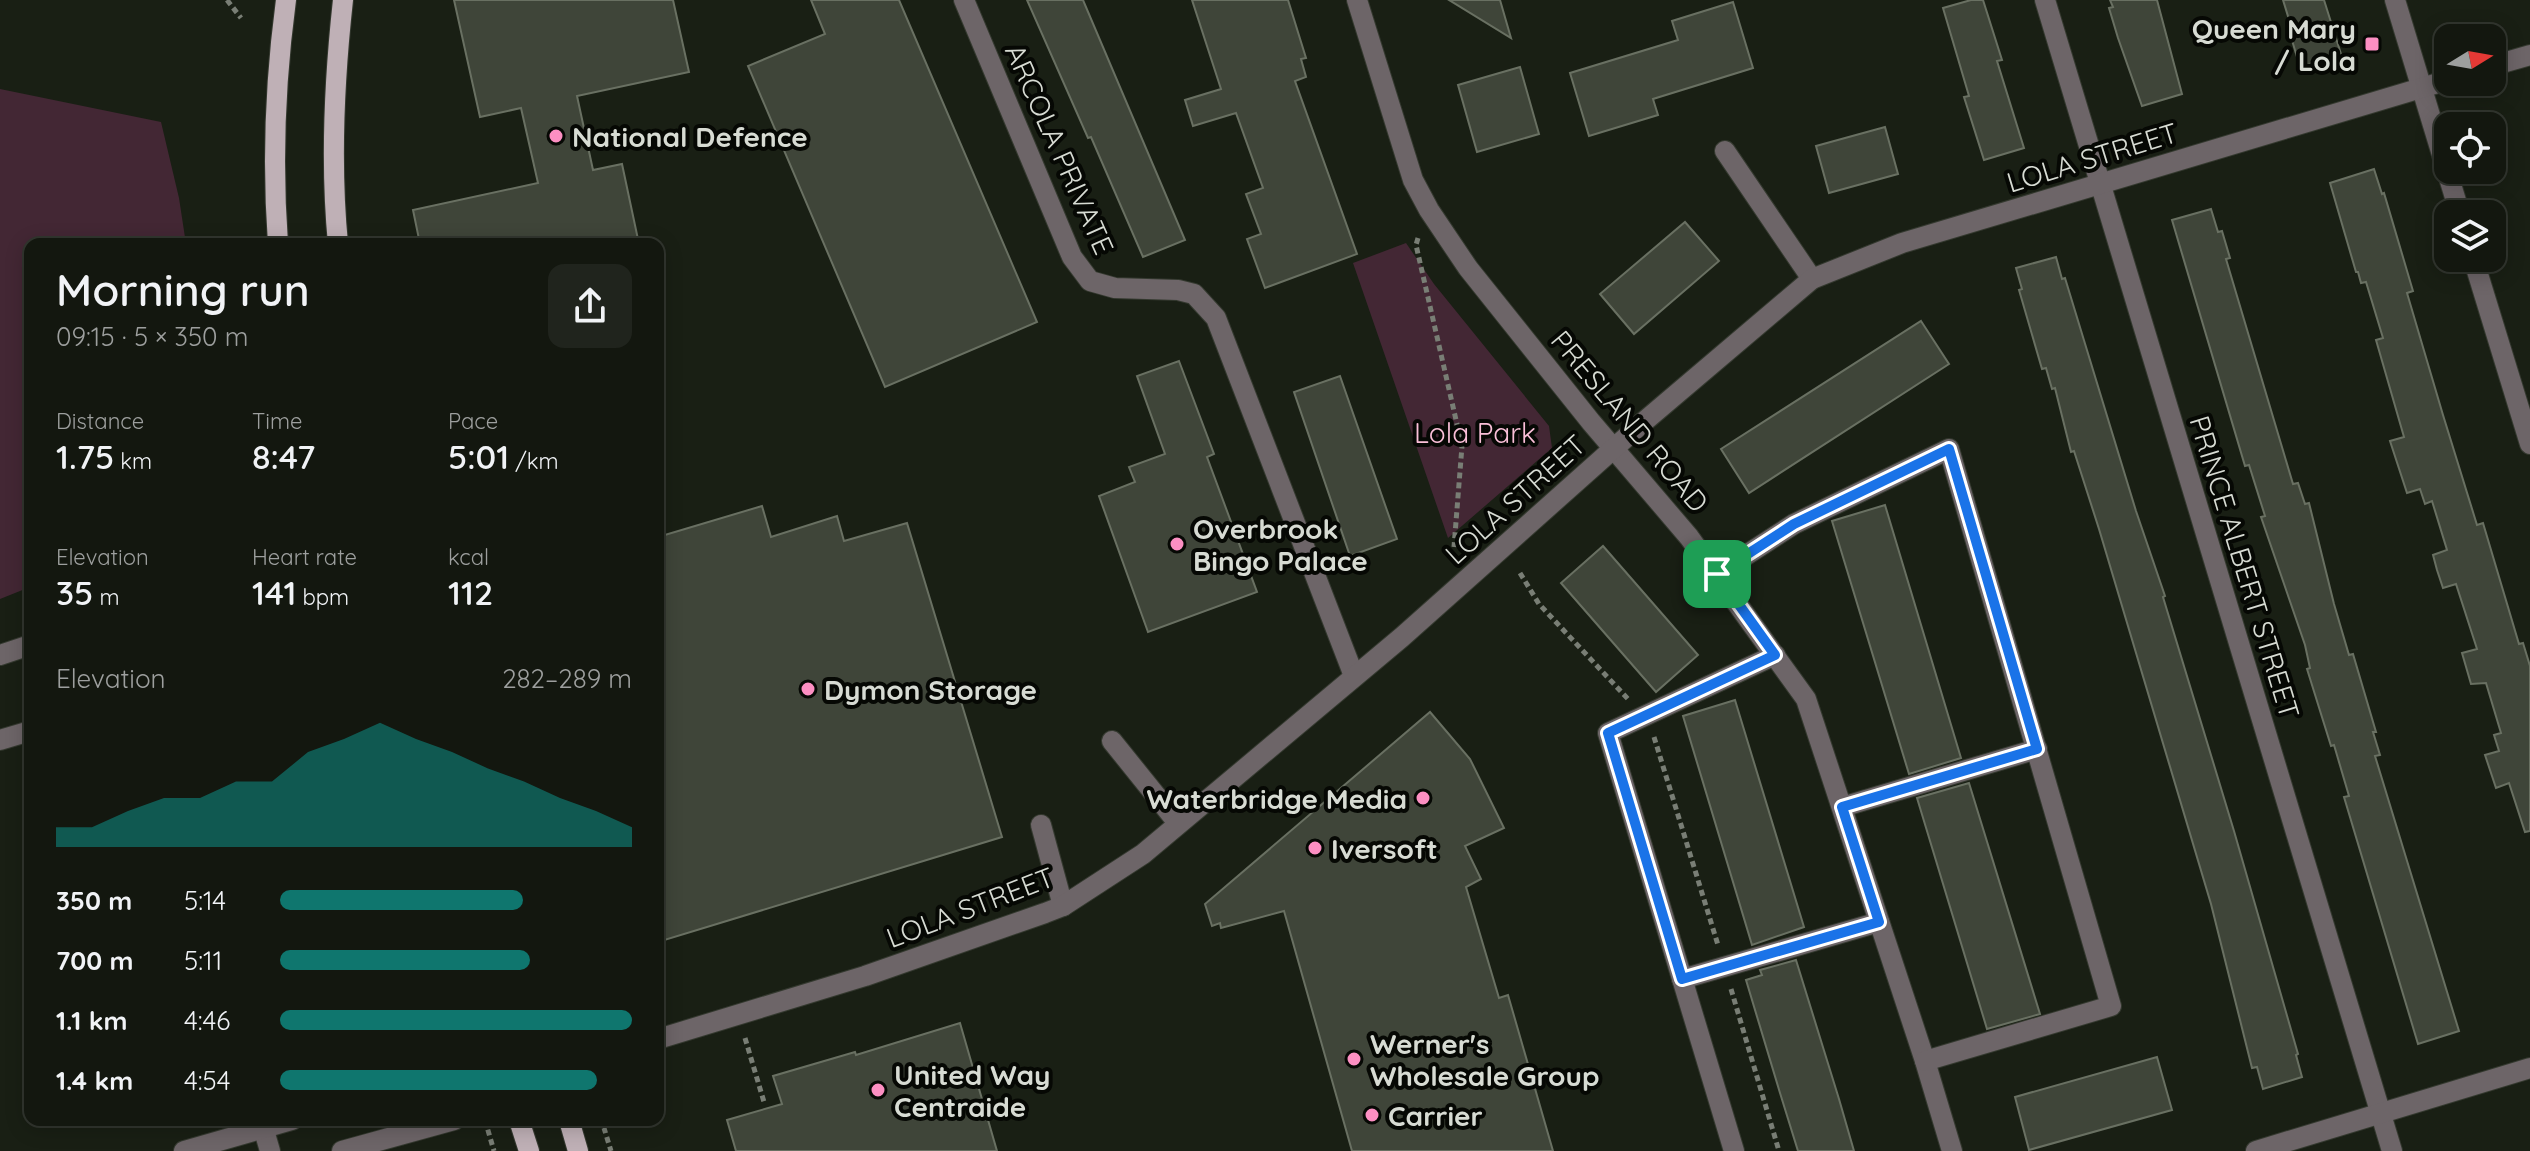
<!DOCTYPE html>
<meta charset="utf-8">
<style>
:root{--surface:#13170f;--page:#20241d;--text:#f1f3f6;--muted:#9d9f9e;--line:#32362f;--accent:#0f766e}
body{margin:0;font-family:Quicksand,sans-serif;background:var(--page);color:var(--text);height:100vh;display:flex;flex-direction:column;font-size:30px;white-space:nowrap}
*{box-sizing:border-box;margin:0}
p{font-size:26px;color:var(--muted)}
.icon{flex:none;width:44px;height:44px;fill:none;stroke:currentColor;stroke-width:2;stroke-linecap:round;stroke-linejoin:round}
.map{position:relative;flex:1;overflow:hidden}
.panel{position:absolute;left:24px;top:238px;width:640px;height:888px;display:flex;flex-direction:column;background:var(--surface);border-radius:16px;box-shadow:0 4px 20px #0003,0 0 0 2px var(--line)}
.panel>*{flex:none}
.needle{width:52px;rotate:79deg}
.tools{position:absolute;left:2434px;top:24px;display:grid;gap:16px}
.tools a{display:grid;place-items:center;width:72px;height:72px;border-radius:16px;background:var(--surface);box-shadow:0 4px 20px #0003,0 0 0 2px var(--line);font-size:40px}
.pin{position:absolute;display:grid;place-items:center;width:68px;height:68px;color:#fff;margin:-34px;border-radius:16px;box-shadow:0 4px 12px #0006}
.round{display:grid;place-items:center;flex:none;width:84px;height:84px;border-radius:16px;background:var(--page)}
.summary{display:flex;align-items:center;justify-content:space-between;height:136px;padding:0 32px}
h1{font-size:44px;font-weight:600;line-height:60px}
.metrics{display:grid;grid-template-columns:repeat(3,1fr);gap:12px;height:136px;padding:8px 32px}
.metrics div{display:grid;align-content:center}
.metrics b{font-size:34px;font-weight:600}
.metrics small{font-size:22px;font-weight:400}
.metrics p{font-size:22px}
.chart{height:224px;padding:16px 32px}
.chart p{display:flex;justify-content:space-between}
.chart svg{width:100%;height:144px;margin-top:8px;fill:var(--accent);opacity:.7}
ul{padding:0 32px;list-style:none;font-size:26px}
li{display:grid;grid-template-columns:128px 96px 1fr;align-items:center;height:60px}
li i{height:20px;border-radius:10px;background:var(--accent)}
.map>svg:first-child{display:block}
.green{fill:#432734}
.building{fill:#3f4539;stroke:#697062;stroke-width:2}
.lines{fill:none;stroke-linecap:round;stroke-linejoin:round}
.minor-casing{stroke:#34392f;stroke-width:22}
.major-casing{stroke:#34392f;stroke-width:22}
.path{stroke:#797e75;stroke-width:5;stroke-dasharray:6 4;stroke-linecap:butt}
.minor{stroke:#6d6568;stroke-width:20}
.major{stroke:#bfb0b6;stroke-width:20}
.route-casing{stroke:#fff;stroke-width:16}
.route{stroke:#1a73e8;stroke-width:10}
.poi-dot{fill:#fc8fc2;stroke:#060804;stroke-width:3}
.labels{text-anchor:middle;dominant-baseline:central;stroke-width:8;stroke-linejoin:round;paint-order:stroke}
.poi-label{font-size:28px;font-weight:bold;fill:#d7dbd3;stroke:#060804;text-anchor:start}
.street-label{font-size:28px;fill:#d7dbd3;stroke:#060804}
.park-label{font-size:28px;fill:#fabfd8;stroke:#060804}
</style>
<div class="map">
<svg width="2530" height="1151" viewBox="0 0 2530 1151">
<rect width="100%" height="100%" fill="#191f14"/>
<g class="green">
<path d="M0,89l161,33 18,76 7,46h-156v343l-30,12z"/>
<path d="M1406,243l28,41 115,142 3,22 -104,90 -95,-275z"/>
</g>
<g class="building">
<path d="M454,0h219l16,72 -112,24 16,74 29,-6 17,80h-219l-7,-34 125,-27 -17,-75 -41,9z"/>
<path d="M811,0h88l138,322 -152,65 -137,-321 77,-32z"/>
<path d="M1027,0h56l102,240 -42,17 -52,-120 -3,1z"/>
<path d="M1192,0h96l18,58 -5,1 5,18 -11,4 62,173 -92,34 -18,-49 14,-5 -15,-40 17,-6 -27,-75 -43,13 -8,-26 36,-11z"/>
<path d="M1449,0h51l11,38z"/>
<path d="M1971,0h12l19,60 -5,1 27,87 -40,12 -20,-63 5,-1 -26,-88z"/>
<path d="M2110,0h47l25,94 -40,12 -24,-68 -9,-30 4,-1z"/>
<path d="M2283,0h41l17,54 -41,13 -12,-40 3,-1z"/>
<path d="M1733,2l20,66 -100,31 5,16 -69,21 -19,-63 108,-33 -6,-19z"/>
<path d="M1520,67l19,67 -62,18 -19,-67z"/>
<path d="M1885,127l13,47 -69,19 -13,-47z"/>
<path d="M2374,169l8,25 2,-1 29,98 -6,2 36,122 34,110 6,-2 36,121 4,-1 7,23v165l-5,1 -16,-49 -13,5 -11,-33 14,-4 -5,-16 7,-2 -15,-50 -15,1 -9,-31 15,-4 -21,-65 -13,4 -6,-18 -4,-15 14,-5 -15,-49 -7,3 -5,-15 -13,4 -17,-52 14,-4 -28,-97 7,-2 -17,-56 -5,1 -3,-11h-2l-26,-89z"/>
<path d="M2211,209l7,23 4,-1 8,27 -4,1 67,225 5,-1 7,21 4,-1 25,101 15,51 4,-1 23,78h-3l7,23 -5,1 84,275 -41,13 -74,-247 5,-1 -15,-51 -3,1 -24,-77 3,-1 -5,-23 -44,-128 4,-1 -16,-51 -4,1 -73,-246z"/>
<path d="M1685,222l34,39 -85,73 -34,-40z"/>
<path d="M2056,257l6,22 3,-1 71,233 29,85 -2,1 71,234 64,223 -2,1 6,22 -39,12 -6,-22 -5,1 -41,-164 -112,-375 -25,-78 -3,1 -16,-64 -3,1 -6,-21 -4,1 -23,-79 3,-1 -6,-21z"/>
<path d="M1921,321l28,43 -200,129 -28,-44z"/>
<path d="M1179,361l35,93 -7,3 50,135 -109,40 -49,-136 36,-14 -6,-15 36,-13 -28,-78z"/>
<path d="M1340,376l57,163 -47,17 -56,-164z"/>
<path d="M1885,505l76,253 -52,16 -77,-253z"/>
<path d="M762,506l9,31 66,-21 7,25 63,-18 95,314 -344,105v-405z"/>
<path d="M1603,546l95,109 -42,37 -95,-109z"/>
<path d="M1735,700l69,227 -52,18 -69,-229z"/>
<path d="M1430,712l40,47 34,69 -39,18 16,33 -15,8 33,111 9,-3 45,156h-201l-68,-240 -63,17 -1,-5 -8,3 -7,-22z"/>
<path d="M1969,783l71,231 -53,15 -70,-231z"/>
<path d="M1796,960l43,139 15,52h-56l-18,-58 -34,-113 16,-5 -2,-5z"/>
<path d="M960,1023l37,128h-261l-9,-31 55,-16 -9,-28 82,-24 1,3z"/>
<path d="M2157,1057l15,53 -143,40 -14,-53z"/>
</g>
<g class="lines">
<defs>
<g id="minor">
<path d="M964,0l108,257 18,24 25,7 63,2 16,4 22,24 138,358"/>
<path d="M1357,0l56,180 16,30 39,58 123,154 98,115 117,162 119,362 27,90"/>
<path d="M2045,0l347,1151"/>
<path d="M2395,0l65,214"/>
<path d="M2492,66l38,-11"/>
<path d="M1725,151l87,128"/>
<path d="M2473,258l57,186"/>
<path d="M1717,574l77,-50 155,-75 162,557 -186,55"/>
<path d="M0,655l30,-10"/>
<path d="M0,740l30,-9"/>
<path d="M1112,741l66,82"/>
<path d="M1842,807l195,-58"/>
<path d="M1041,825l22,81"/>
<path d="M1682,979l197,-57"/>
<path d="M658,1039l207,-63 180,-63 18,-7 80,-52 259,-217 238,-212 172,-146 90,-36 546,-163"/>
<path d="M261,1120l9,31"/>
<path d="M184,1151l108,-31"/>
<path d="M342,1151l112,-31"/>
<path d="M1734,1151l-126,-418 167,-78"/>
<path d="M2256,1151l274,-83"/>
</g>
<g id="major">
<path d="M278,244c-6,-82 -3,-162 8,-244"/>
<path d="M338,244c-8,-82 -4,-162 5,-244"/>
<path d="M519,1120l10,31"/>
<path d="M569,1120l9,31"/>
</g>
</defs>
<use href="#minor" class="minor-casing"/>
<use href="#major" class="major-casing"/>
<g class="path">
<path d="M227,0l14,18"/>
<path d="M1418,238l-2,7 46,201 -8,101"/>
<path d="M1520,573l19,31 89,95"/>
<path d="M1654,737l64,208"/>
<path d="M1731,989l48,162"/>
<path d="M745,1038l19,64"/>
<path d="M485,1120l9,31"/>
<path d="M596,1121l8,7 7,23"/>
</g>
<use href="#minor" class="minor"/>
<use href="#major" class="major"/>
</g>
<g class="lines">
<defs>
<path id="route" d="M1949,449l88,300 -195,58 37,115 -197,57 -74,-246 167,-78 -58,-81 77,-50z"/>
</defs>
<use href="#route" class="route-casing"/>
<use href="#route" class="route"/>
</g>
<g class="poi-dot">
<rect x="2364" y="36" width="16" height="16" rx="4"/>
<circle cx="556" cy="136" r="8"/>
<circle cx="1177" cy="544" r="8"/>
<circle cx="808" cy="689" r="8"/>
<circle cx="1423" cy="798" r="8"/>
<circle cx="1315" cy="848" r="8"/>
<circle cx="1354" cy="1059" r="8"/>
<circle cx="878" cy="1090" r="8"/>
<circle cx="1372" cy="1115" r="8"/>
</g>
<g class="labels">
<g class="poi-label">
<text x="2356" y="28" text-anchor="end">Queen Mary<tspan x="2356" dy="32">/ Lola</tspan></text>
<text x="572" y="136">National Defence</text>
<text x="1193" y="528">Overbrook<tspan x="1193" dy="32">Bingo Palace</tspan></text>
<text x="824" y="689">Dymon Storage</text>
<text x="1407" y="798" text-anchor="end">Waterbridge Media</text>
<text x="1331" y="848">Iversoft</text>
<text x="1370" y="1043">Werner's<tspan x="1370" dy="32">Wholesale Group</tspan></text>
<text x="894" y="1074">United Way<tspan x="894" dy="32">Centraide</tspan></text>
<text x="1388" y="1115">Carrier</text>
</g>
<g class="street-label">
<text transform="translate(1060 149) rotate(66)">ARCOLA PRIVATE</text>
<text transform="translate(2092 157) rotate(-17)">LOLA STREET</text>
<text transform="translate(1630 421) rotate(50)">PRESLAND ROAD</text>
<text transform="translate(1515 499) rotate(-42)">LOLA STREET</text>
<text transform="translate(2245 567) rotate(73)">PRINCE ALBERT STREET</text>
<text transform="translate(970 907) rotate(-21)">LOLA STREET</text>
</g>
<g class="park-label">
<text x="1475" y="432">Lola Park</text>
</g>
</g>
</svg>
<div class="tools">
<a><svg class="needle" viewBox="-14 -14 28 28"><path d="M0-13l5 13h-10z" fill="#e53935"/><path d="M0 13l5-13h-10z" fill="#9d9f9e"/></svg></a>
<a><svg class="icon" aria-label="locate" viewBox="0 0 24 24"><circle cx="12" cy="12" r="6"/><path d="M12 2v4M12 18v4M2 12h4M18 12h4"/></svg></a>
<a><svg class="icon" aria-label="layers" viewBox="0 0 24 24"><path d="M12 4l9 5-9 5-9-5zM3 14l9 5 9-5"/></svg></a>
</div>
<div class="pin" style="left:1717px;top:574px;background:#1e9e55"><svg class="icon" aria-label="arrive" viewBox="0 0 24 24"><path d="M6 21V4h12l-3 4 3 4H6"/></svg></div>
<section class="panel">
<div class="summary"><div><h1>Morning run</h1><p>09:15 · 5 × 350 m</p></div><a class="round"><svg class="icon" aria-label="share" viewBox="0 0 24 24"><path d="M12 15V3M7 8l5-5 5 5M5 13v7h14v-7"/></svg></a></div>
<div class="metrics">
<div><p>Distance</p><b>1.75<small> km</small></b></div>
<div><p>Time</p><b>8:47</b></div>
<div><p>Pace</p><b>5:01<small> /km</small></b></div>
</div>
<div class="metrics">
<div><p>Elevation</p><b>35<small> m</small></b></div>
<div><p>Heart rate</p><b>141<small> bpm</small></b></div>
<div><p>kcal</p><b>112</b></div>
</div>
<div class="chart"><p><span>Elevation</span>282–289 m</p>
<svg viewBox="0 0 160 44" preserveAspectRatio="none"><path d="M0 44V38L10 38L20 33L30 29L40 29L50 24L60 24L70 15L80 11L90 6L100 11L110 15L120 20L130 24L140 29L150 33L160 38V44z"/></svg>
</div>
<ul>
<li><b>350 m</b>5:14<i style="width:69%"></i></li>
<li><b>700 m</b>5:11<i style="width:71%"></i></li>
<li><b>1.1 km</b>4:46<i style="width:100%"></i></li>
<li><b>1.4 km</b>4:54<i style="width:90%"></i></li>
</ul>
</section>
</div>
